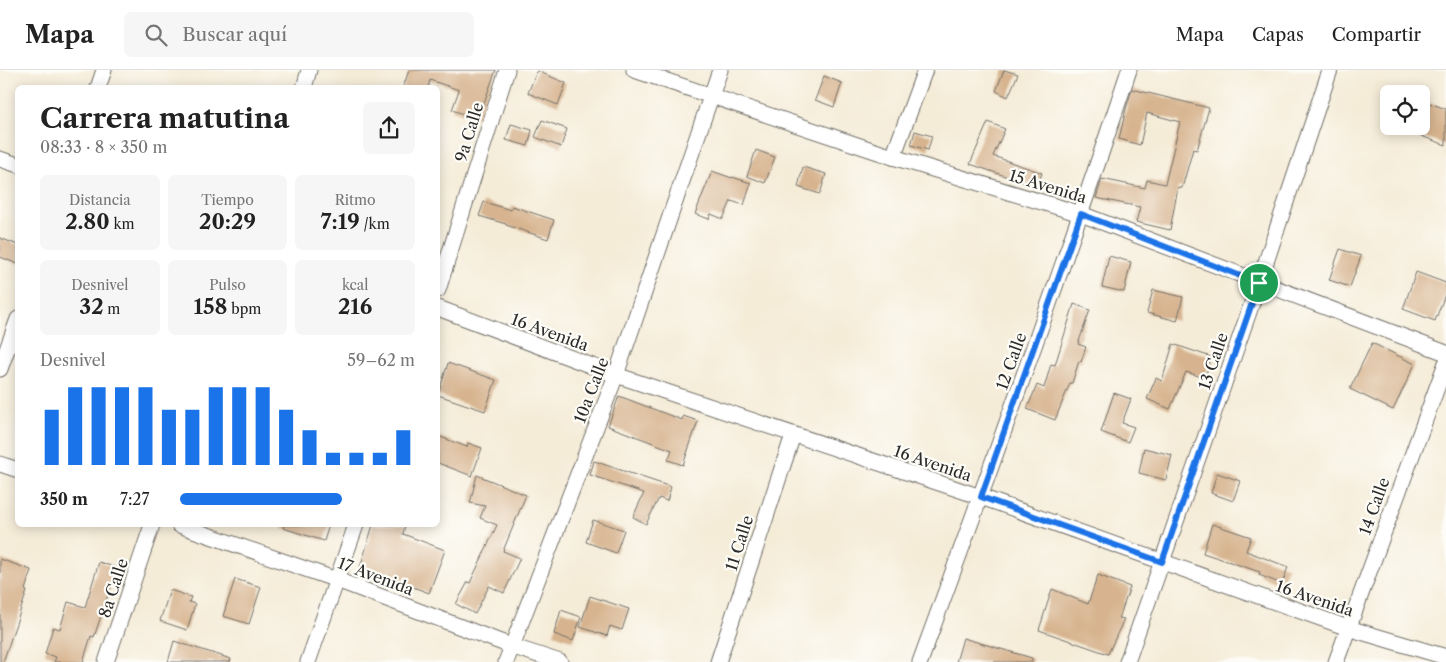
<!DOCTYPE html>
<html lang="es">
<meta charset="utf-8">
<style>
:root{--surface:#fff;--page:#f6f6f6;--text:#222;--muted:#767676;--line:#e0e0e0;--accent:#1a73e8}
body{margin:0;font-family:"Libre Caslon Text",serif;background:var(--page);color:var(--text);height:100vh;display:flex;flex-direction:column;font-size:19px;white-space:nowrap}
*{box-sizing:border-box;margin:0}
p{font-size:16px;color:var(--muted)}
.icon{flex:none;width:28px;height:28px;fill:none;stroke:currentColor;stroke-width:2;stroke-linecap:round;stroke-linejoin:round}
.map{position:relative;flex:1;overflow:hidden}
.drawer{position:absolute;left:15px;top:15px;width:425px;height:442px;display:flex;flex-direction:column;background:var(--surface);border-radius:8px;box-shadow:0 2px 12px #0003}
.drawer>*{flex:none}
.fabs{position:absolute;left:1380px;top:15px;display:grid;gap:10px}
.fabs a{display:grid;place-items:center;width:50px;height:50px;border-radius:8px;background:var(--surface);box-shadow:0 2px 12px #0003;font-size:25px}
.pin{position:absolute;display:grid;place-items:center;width:42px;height:42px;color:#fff;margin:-21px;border:2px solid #fff;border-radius:50%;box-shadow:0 1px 5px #0007}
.round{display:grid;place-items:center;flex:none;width:52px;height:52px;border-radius:8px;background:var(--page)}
.headline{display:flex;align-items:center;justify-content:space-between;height:85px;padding:0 25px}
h1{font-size:28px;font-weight:700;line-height:38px}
.stats{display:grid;grid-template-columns:repeat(3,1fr);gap:8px;height:85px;padding:5px 25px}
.stats div{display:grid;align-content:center;border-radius:8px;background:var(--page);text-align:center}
.stats b{font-size:21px;font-weight:700}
.stats small{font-size:14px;font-weight:400}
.stats p{font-size:14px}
.chart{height:140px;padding:10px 25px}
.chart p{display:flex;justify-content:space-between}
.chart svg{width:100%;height:90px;margin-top:5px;stroke:var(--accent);stroke-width:6}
ul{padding:0 25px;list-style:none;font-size:16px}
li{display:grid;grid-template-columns:80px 60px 1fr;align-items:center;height:38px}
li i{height:12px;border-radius:6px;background:var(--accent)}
header{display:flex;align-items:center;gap:30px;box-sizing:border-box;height:70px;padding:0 25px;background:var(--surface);border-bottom:1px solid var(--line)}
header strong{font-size:24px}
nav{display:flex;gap:28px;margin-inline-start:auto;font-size:18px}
.search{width:350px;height:45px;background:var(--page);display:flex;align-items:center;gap:12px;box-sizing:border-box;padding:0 18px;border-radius:8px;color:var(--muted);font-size:19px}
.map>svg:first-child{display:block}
.building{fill:#d7b48f}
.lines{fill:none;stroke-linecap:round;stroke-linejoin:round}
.street-casing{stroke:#726f68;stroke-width:17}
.street{stroke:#fff;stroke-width:15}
.route-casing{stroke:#fff;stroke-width:10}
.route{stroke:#1a73e8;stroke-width:6}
.labels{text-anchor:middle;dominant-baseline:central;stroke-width:4.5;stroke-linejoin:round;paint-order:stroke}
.street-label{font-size:16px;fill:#2b2b2b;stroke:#fdfcf7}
</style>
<header>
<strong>Mapa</strong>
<div class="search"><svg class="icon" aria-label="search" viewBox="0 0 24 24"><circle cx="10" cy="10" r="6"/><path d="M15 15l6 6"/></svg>Buscar aquí</div>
<nav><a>Mapa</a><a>Capas</a><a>Compartir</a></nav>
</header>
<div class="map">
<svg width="1446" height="592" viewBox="0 0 1446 592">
<rect width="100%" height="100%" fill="#fdfcf7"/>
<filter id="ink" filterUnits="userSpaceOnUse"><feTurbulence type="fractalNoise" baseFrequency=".02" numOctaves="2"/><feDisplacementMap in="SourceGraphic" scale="10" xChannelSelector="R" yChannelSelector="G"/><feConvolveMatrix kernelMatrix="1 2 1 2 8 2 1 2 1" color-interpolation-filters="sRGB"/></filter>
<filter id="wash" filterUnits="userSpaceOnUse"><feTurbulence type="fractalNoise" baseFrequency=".0096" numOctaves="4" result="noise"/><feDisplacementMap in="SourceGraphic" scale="20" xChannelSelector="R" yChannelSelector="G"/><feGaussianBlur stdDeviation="1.12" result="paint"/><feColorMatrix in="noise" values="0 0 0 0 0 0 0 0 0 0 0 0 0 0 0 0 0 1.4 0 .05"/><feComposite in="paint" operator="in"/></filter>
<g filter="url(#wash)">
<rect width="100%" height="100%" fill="#f5ecd8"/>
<g id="blocks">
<g class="building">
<path d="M409,0h87l-18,49 -26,-9 7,-20 -29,-10 -2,8h-25z"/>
<path d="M1004,0l14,4 -10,23 -12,-6z"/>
<path d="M537,1l29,12 -8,22 -30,-12z"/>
<path d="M824,6l18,7 -8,24 -19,-7z"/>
<path d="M1132,19l77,19 -12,42 -4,-1 -11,39 -4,-1 -8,43 -34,-8 4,-15 -44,-9 6,-19 43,9 2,-8 18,4 15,-62 -33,-9 -7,32 -21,-6 7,-30z"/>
<path d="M1421,30l25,9v36l-25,-9z"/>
<path d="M542,50l25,9 -6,18 -26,-10z"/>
<path d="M988,52l17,7 -12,27 49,17 -5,14 -67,-23z"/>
<path d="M511,54l21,6 -4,16 -22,-6z"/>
<path d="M915,61l17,5 -4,14 -17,-5z"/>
<path d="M756,80l19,7 -10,26 -18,-7z"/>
<path d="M803,97l23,7 -6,20 -22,-7z"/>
<path d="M712,101l20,7v-1l19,6 -7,22 -13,-4 -8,18 -12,-5 -2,5 -14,-5z"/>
<path d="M484,132l27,8 1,-4 42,14 -6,19 -42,-14v-1l-27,-8z"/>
<path d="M0,168l18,7v19l-18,-7z"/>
<path d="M1340,179l21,7 -11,31 -21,-7z"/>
<path d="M1109,186l22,6 -7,30 -22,-5z"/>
<path d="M1416,202l30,11v9l-11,29 -32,-12z"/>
<path d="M1153,220l30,7 -6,24 -30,-8z"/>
<path d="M1074,234l16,6 -12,34 8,3 -5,15 -2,-1 -7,22h-2l-15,37 -28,-11 10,-24 7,3 7,-24 4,1z"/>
<path d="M1372,273l43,21 -22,46 -43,-21z"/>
<path d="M1173,274l38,13 -6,21 -19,-6 -16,37 -23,-10 9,-21 6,3z"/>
<path d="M448,293l48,17 -11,31 -47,-16z"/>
<path d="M1114,323l17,6 -9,24 12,4 -6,15 -27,-10z"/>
<path d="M619,326l63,24 1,-4 15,5 -15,44 -15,-5 4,-10 -64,-24z"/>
<path d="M438,366l29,11 1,-4 14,5 -10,28 -34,-13z"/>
<path d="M1144,378l28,7 -6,25 -27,-7z"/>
<path d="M594,391l77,26 -4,14 -8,-3 -13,26 -13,-7 11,-24 -54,-18z"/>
<path d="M1217,403l23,8 -7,20 -22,-8z"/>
<path d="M477,405l49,20 -23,56 17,7 -16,35 -15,-7 -14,28 -19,-10 12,-22 2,1 27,-58 -17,-7 5,-12 -15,-3z"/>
<path d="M593,450l31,10 -8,23 -30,-11z"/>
<path d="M1212,454l39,13 -5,14 42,16 -6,17 -23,-9 1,-3 -57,-19z"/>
<path d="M284,455h45l-5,16 -41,-13z"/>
<path d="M373,455h32l-2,9 42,16 -16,43 -40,-15 -1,2 -29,-9z"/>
<path d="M0,489l31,11 -6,20 2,1 -24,71h-3z"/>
<path d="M99,492l18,6 -23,69 -3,-1 -8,26h-29l2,-5 -11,-3 8,-27 7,2 8,-27 17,5z"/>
<path d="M1098,505l32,12 -11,31 5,1 -16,35 -69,-24 13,-41 36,15z"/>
<path d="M235,509l26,8 -12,37 -26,-8z"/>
<path d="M170,520l21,7 -2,5 6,2 -8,26 -27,-9z"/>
<path d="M590,526l39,13 -7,21 -12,-4 -3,10 -27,-9z"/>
<path d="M561,540l20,7 -8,24 -19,-7z"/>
<path d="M963,568l69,20v4h-76z"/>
<path d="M174,571l57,18 -1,3h-62z"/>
</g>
</g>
</g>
<g filter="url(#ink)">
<use href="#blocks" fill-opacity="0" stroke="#726f68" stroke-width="1"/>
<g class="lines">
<defs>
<g id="street">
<path d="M634,0l259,87 188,57 365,139"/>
<path d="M98,18l6,-18"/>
<path d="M304,18l5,-18"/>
<path d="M893,87l32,-87"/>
<path d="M0,89l18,6"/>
<path d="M438,220l69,-220"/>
<path d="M438,238l178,67 365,122 367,131 98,29"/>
<path d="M0,299l18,-50"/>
<path d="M0,394l18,6"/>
<path d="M179,455l158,55 174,66 49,16"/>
<path d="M106,592l46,-137"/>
<path d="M308,592l48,-137"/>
<path d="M506,592l110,-287 104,-305"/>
<path d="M718,592l75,-227"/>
<path d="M920,592c72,-196 143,-393 209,-592"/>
<path d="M1127,592l132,-379 71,-213"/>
<path d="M1336,592l110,-299"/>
</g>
</defs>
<use href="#street" class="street-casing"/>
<use href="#street" class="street"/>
</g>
</g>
<g class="lines" filter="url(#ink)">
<defs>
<path id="route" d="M1081,144l178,69 -97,279 -181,-65z"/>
</defs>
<use href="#route" class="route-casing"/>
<use href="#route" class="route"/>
</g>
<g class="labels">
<g class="street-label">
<text transform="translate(469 62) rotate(-73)">9a Calle</text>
<text transform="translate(1048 116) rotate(17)">15 Avenida</text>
<text transform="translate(550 262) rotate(20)">16 Avenida</text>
<text transform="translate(1011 291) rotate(-70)">12 Calle</text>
<text transform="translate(1213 291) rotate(-71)">13 Calle</text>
<text transform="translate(591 320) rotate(-69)">10a Calle</text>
<text transform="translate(933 393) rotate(19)">16 Avenida</text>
<text transform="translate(1374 436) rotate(-70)">14 Calle</text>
<text transform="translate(739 473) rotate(-72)">11 Calle</text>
<text transform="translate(376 506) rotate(21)">17 Avenida</text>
<text transform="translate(113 518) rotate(-72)">8a Calle</text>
<text transform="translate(1315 528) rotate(19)">16 Avenida</text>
</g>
</g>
</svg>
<div class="fabs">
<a><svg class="icon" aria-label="locate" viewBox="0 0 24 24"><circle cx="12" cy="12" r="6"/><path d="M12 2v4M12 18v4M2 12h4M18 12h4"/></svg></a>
</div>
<div class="pin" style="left:1259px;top:213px;background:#1e9e55"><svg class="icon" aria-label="arrive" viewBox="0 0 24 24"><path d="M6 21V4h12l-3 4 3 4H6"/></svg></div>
<section class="drawer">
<div class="headline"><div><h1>Carrera matutina</h1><p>08:33 · 8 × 350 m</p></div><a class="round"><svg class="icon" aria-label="share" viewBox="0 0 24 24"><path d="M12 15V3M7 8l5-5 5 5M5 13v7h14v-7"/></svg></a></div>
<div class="stats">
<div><p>Distancia</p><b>2.80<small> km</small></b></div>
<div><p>Tiempo</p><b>20:29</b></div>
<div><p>Ritmo</p><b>7:19<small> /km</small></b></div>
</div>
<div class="stats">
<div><p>Desnivel</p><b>32<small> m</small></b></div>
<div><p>Pulso</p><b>158<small> bpm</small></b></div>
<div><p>kcal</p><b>216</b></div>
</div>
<div class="chart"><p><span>Desnivel</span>59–62 m</p>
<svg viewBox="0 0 160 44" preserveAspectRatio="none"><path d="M5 44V17M15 44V6M25 44V6M35 44V6M45 44V6M55 44V17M65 44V17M75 44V6M85 44V6M95 44V6M105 44V17M115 44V27M125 44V38M135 44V38M145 44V38M155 44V27"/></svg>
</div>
<ul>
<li><b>350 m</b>7:27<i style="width:69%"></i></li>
</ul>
</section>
</div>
